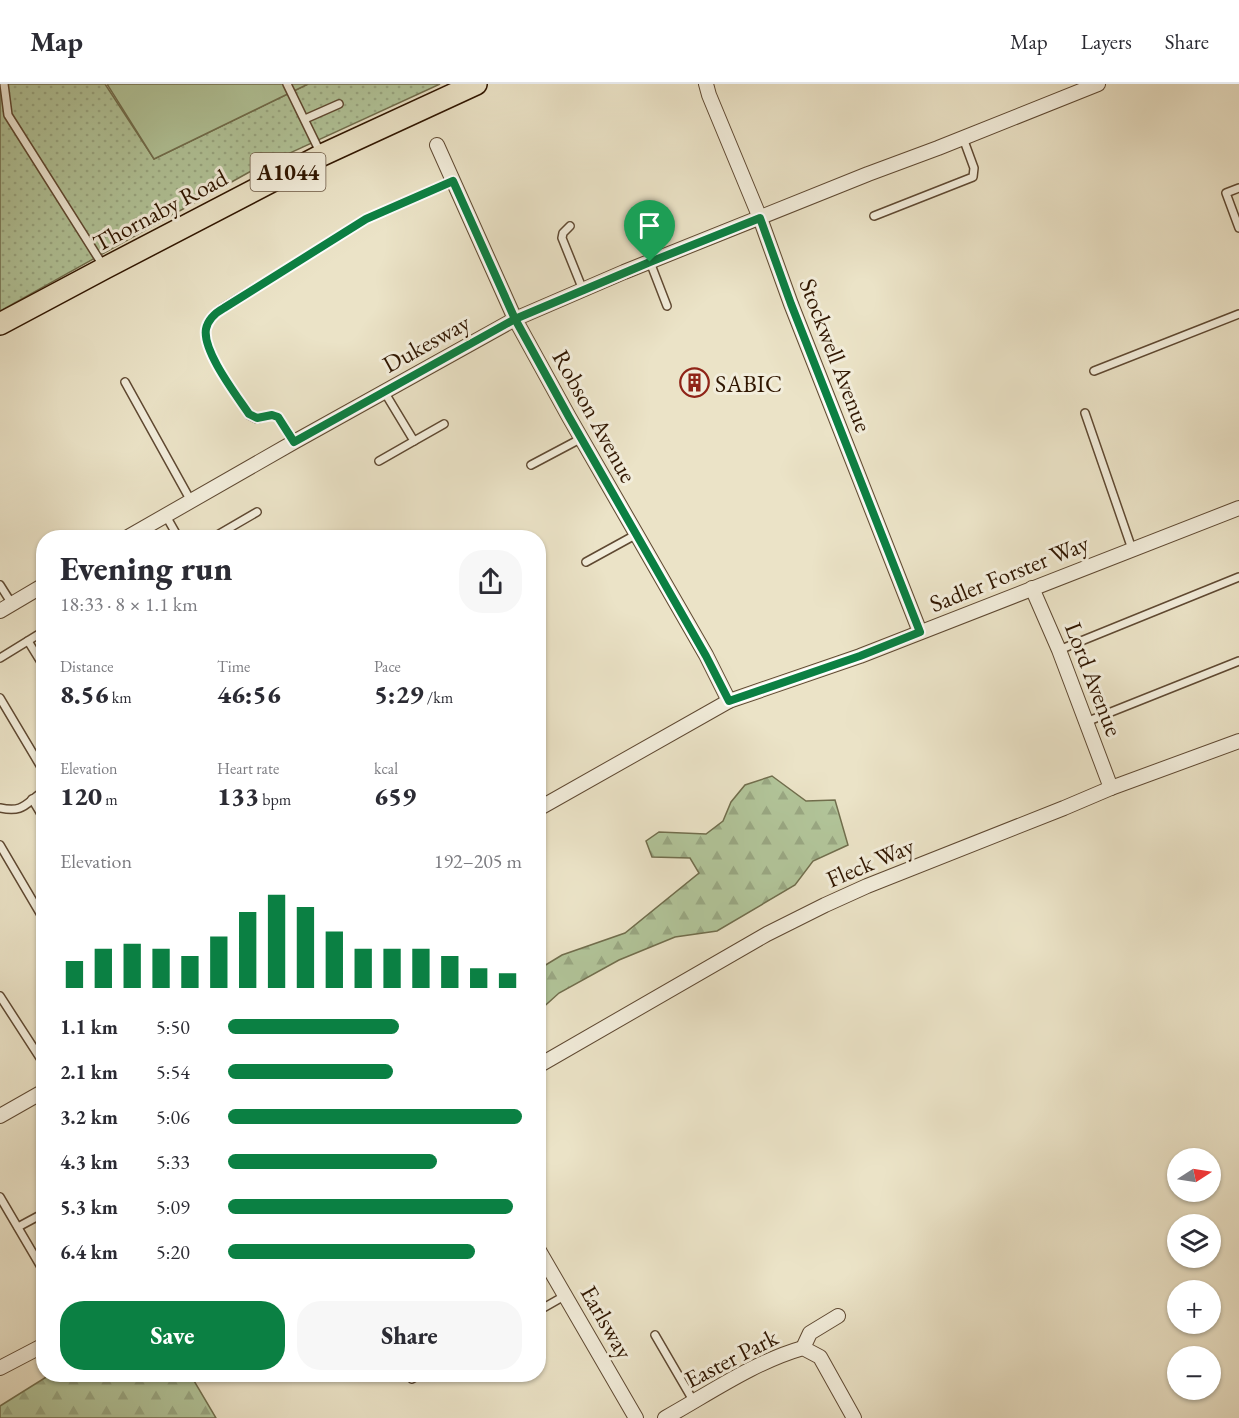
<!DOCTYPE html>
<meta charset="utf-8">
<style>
:root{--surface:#fff;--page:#f7f7f7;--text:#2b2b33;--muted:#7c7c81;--line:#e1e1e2;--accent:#0b8043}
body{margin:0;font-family:"EB Garamond",serif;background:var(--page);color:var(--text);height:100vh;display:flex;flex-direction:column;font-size:22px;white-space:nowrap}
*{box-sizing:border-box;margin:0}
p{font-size:20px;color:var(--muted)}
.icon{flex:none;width:33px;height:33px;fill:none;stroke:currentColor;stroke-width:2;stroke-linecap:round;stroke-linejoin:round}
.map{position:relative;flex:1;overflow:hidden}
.sheet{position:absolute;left:36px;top:446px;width:510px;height:852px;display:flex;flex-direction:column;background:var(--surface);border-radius:24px;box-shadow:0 2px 4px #0004}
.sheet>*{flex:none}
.needle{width:39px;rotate:78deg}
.buttons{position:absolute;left:1167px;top:1064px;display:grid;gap:12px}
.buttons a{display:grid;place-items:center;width:54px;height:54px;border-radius:50%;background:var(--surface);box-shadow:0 2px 4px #0004;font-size:30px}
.pin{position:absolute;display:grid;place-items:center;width:51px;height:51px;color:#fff;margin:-62px -26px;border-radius:50% 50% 50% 0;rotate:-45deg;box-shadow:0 0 6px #0007}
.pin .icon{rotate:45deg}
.round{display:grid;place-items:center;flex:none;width:63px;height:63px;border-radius:24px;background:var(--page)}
.headline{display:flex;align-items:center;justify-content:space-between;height:102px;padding:0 24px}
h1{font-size:33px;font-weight:800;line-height:45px}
.metrics{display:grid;grid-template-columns:repeat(3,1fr);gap:9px;height:102px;padding:6px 24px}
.metrics div{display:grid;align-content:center}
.metrics b{font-size:26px;font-weight:800}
.metrics small{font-size:16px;font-weight:400}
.metrics p{font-size:16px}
.chart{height:168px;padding:12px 24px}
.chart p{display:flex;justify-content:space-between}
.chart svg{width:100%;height:108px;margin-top:6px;stroke:var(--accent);stroke-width:6}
.primary-button{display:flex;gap:12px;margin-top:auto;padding:12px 24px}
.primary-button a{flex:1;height:69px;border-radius:24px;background:var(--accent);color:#fff;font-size:24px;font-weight:800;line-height:69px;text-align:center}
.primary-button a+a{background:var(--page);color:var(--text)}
ul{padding:0 24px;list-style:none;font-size:20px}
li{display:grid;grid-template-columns:96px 72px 1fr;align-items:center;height:45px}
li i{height:15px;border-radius:8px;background:var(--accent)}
header{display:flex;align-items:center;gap:36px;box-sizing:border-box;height:84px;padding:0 30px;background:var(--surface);border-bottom:2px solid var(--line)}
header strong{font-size:28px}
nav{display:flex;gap:33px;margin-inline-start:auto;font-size:21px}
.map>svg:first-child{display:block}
.grass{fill:url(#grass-dots);stroke:#716e4d;stroke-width:1.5}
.forest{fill:url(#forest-firs);stroke:#716e4d;stroke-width:1.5}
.park{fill:#b2c59a;stroke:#716e4d;stroke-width:1.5}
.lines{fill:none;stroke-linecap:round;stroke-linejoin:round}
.lane-casing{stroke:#5f4932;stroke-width:10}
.street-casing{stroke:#5f4932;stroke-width:16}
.primary-casing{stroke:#301600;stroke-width:24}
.lane{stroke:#f2eddb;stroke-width:7}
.street{stroke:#f2eddb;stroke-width:14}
.primary{stroke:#ebe3c7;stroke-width:21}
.route-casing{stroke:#fff;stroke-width:12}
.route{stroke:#0b8043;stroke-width:8}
.labels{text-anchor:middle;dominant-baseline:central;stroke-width:6;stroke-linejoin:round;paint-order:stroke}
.shield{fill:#f2eddb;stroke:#6a5642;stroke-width:1.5}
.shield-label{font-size:22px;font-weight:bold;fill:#301600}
.street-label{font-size:24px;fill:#301600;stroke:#f2eddb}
.poi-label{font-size:24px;fill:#301600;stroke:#f2eddb;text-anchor:start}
</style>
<header>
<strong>Map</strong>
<nav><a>Map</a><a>Layers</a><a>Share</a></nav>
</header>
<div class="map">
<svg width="1239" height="1334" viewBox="0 0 1239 1334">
<defs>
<pattern id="grass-dots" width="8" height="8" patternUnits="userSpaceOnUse" patternTransform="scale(1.5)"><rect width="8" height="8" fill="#b2c59a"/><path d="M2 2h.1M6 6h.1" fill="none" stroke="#99a883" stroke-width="1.8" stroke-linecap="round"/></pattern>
<pattern id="forest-firs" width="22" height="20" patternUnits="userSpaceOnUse" patternTransform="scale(1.5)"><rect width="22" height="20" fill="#b2c59a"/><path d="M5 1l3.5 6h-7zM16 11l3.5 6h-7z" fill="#99a883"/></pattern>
</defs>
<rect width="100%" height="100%" fill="#ebe3c7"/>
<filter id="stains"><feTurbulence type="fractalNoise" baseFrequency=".00333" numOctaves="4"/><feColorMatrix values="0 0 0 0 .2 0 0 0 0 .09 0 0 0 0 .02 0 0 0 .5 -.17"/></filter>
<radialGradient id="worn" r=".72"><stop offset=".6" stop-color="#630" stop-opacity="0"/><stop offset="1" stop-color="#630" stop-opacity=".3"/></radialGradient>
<path class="grass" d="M0,0h105l49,75 154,-75h132l-187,86 -253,141z"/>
<g class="forest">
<path d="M772,692l34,25 29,-1 13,45 -35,16 -18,24 -78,46 -42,6 -56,23 -60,33 -20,18v-42l23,-14 63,-22 74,-60 -9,-15 -38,-1 -6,-16 13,-9 47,2 17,-13 8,-19 14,-17z"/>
<path d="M51,1290h139l26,44h-216v-12z"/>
</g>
<path class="park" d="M107,0h201l-154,75z"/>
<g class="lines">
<defs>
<g id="lane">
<path d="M4,0l4,31 96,152"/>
<path d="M287,0l33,68"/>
<path d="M305,35l34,-15"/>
<path d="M1239,104l-13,5 13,35"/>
<path d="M874,132l99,-39 1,-9 -11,-30"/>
<path d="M570,142l-7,7 -1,5 21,52"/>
<path d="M650,178l17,44"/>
<path d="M1094,287l145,-57"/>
<path d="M125,298l66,119"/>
<path d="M1085,329l47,136"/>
<path d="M414,357l30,-17"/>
<path d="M294,358l-16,-25 -6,-2 -15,4 -8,-4c-12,-20 -47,-64 -43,-87 2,-10 9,-15 18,-21l142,-88 87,-38"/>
<path d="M379,377l35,-20 -29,-48"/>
<path d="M531,381l51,-27"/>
<path d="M166,432l12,21"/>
<path d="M214,453l43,-25"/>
<path d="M586,478l51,-28"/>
<path d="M0,501l12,19"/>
<path d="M28,557l16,26"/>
<path d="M1059,566l180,-73"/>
<path d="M0,574l44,-27"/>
<path d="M0,614l44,74"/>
<path d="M1086,638l153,-61"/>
<path d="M32,715l12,20"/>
<path d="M0,724c25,5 25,-5 44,-17"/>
<path d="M0,761l44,75"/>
<path d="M0,912l44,68"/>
<path d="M0,1113l44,75"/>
<path d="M18,1143l26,-14"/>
<path d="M538,1227l28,-16"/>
<path d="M655,1251l39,67"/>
<path d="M412,1295l9,-5"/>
</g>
<g id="street">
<path d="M706,0l3,11 51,123 31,86 129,328"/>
<path d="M437,61l78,174 54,98 137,238 23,46"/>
<path d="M128,453l166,-95 221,-123 109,-47 244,-98 70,-26 160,-64"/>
<path d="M1032,504l27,62 52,138"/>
<path d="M0,527l44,-26"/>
<path d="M538,725l191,-108 131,-45 379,-148"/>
<path d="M538,982l229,-132 58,-29 42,-19 197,-78 47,-20 128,-47"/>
<path d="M0,1032l44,-25"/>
<path d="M538,1165l98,169"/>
<path d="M803,1264l7,-15 28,-17"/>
<path d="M0,1284l44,-23"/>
<path d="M665,1334c45,-25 89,-56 138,-70l17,9 34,61"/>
</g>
<path id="primary" d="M0,240l105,-56 217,-113 154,-71"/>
</defs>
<use href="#lane" class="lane-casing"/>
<use href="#street" class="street-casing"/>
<use href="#primary" class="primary-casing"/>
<use href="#lane" class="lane"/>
<use href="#street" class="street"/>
<use href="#primary" class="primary"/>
</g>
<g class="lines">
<defs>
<path id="route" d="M650,178l-135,57 -221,123 -16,-25 -6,-2 -15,3 -8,-4c-12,-18 -47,-63 -43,-85 2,-10 9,-16 18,-21l142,-89 87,-38 62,138 54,98 137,239 23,45 131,-45 60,-24 -129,-328 -31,-86 -110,44"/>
</defs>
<use href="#route" class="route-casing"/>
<use href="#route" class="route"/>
</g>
<defs>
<symbol id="building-ring" viewBox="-11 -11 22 22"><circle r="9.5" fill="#f2eddb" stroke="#8f2418" stroke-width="1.5"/><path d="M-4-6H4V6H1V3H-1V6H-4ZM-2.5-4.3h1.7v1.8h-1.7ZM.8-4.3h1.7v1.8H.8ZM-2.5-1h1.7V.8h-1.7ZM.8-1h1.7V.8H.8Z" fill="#8f2418"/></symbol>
</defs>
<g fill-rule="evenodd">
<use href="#building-ring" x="678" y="282" width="33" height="33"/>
</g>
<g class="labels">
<rect class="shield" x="250.5" y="69" width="75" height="38" rx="4.5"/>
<g class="shield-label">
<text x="288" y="88">A1044</text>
</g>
<g class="street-label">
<text transform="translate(160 126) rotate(-28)">Thornaby Road</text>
<text transform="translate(426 259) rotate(-29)">Dukesway</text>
<text transform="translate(836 271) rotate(69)">Stockwell Avenue</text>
<text transform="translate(595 332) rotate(61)">Robson Avenue</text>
<text transform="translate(1009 489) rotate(-22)">Sadler Forster Way</text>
<text transform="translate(1094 595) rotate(69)">Lord Avenue</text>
<text transform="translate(870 778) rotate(-23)">Fleck Way</text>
<text transform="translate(607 1238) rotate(60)">Earlsway</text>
<text transform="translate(731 1274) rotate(-27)">Easter Park</text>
</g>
<g class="poi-label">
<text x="715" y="299">SABIC</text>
</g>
</g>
<rect width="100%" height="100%" filter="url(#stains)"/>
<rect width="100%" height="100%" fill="url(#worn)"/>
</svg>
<div class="buttons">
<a><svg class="needle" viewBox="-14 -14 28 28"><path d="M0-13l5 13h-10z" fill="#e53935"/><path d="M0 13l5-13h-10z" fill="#7c7c81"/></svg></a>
<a><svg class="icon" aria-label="layers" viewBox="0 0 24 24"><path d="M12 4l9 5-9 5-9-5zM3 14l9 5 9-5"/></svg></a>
<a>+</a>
<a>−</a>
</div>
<div class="pin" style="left:650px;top:178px;background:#1e9e55"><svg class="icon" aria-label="arrive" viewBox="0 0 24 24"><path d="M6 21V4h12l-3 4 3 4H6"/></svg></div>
<section class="sheet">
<div class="headline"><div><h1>Evening run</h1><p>18:33 · 8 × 1.1 km</p></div><a class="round"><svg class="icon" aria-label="share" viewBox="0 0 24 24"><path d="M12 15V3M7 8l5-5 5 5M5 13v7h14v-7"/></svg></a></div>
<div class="metrics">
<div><p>Distance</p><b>8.56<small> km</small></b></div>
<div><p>Time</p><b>46:56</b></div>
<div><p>Pace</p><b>5:29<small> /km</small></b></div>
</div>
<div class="metrics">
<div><p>Elevation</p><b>120<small> m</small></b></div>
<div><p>Heart rate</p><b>133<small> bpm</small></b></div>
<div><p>kcal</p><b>659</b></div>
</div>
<div class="chart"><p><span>Elevation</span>192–205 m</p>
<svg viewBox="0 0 160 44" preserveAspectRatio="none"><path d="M5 44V33M15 44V28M25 44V26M35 44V28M45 44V31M55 44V23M65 44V13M75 44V6M85 44V11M95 44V21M105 44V28M115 44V28M125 44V28M135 44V31M145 44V36M155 44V38"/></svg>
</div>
<ul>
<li><b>1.1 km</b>5:50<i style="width:58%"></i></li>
<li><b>2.1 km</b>5:54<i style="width:56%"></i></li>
<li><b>3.2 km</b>5:06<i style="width:100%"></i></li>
<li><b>4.3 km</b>5:33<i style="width:71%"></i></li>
<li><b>5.3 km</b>5:09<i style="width:97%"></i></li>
<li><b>6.4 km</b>5:20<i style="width:84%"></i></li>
</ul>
<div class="primary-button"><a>Save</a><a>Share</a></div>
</section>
</div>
